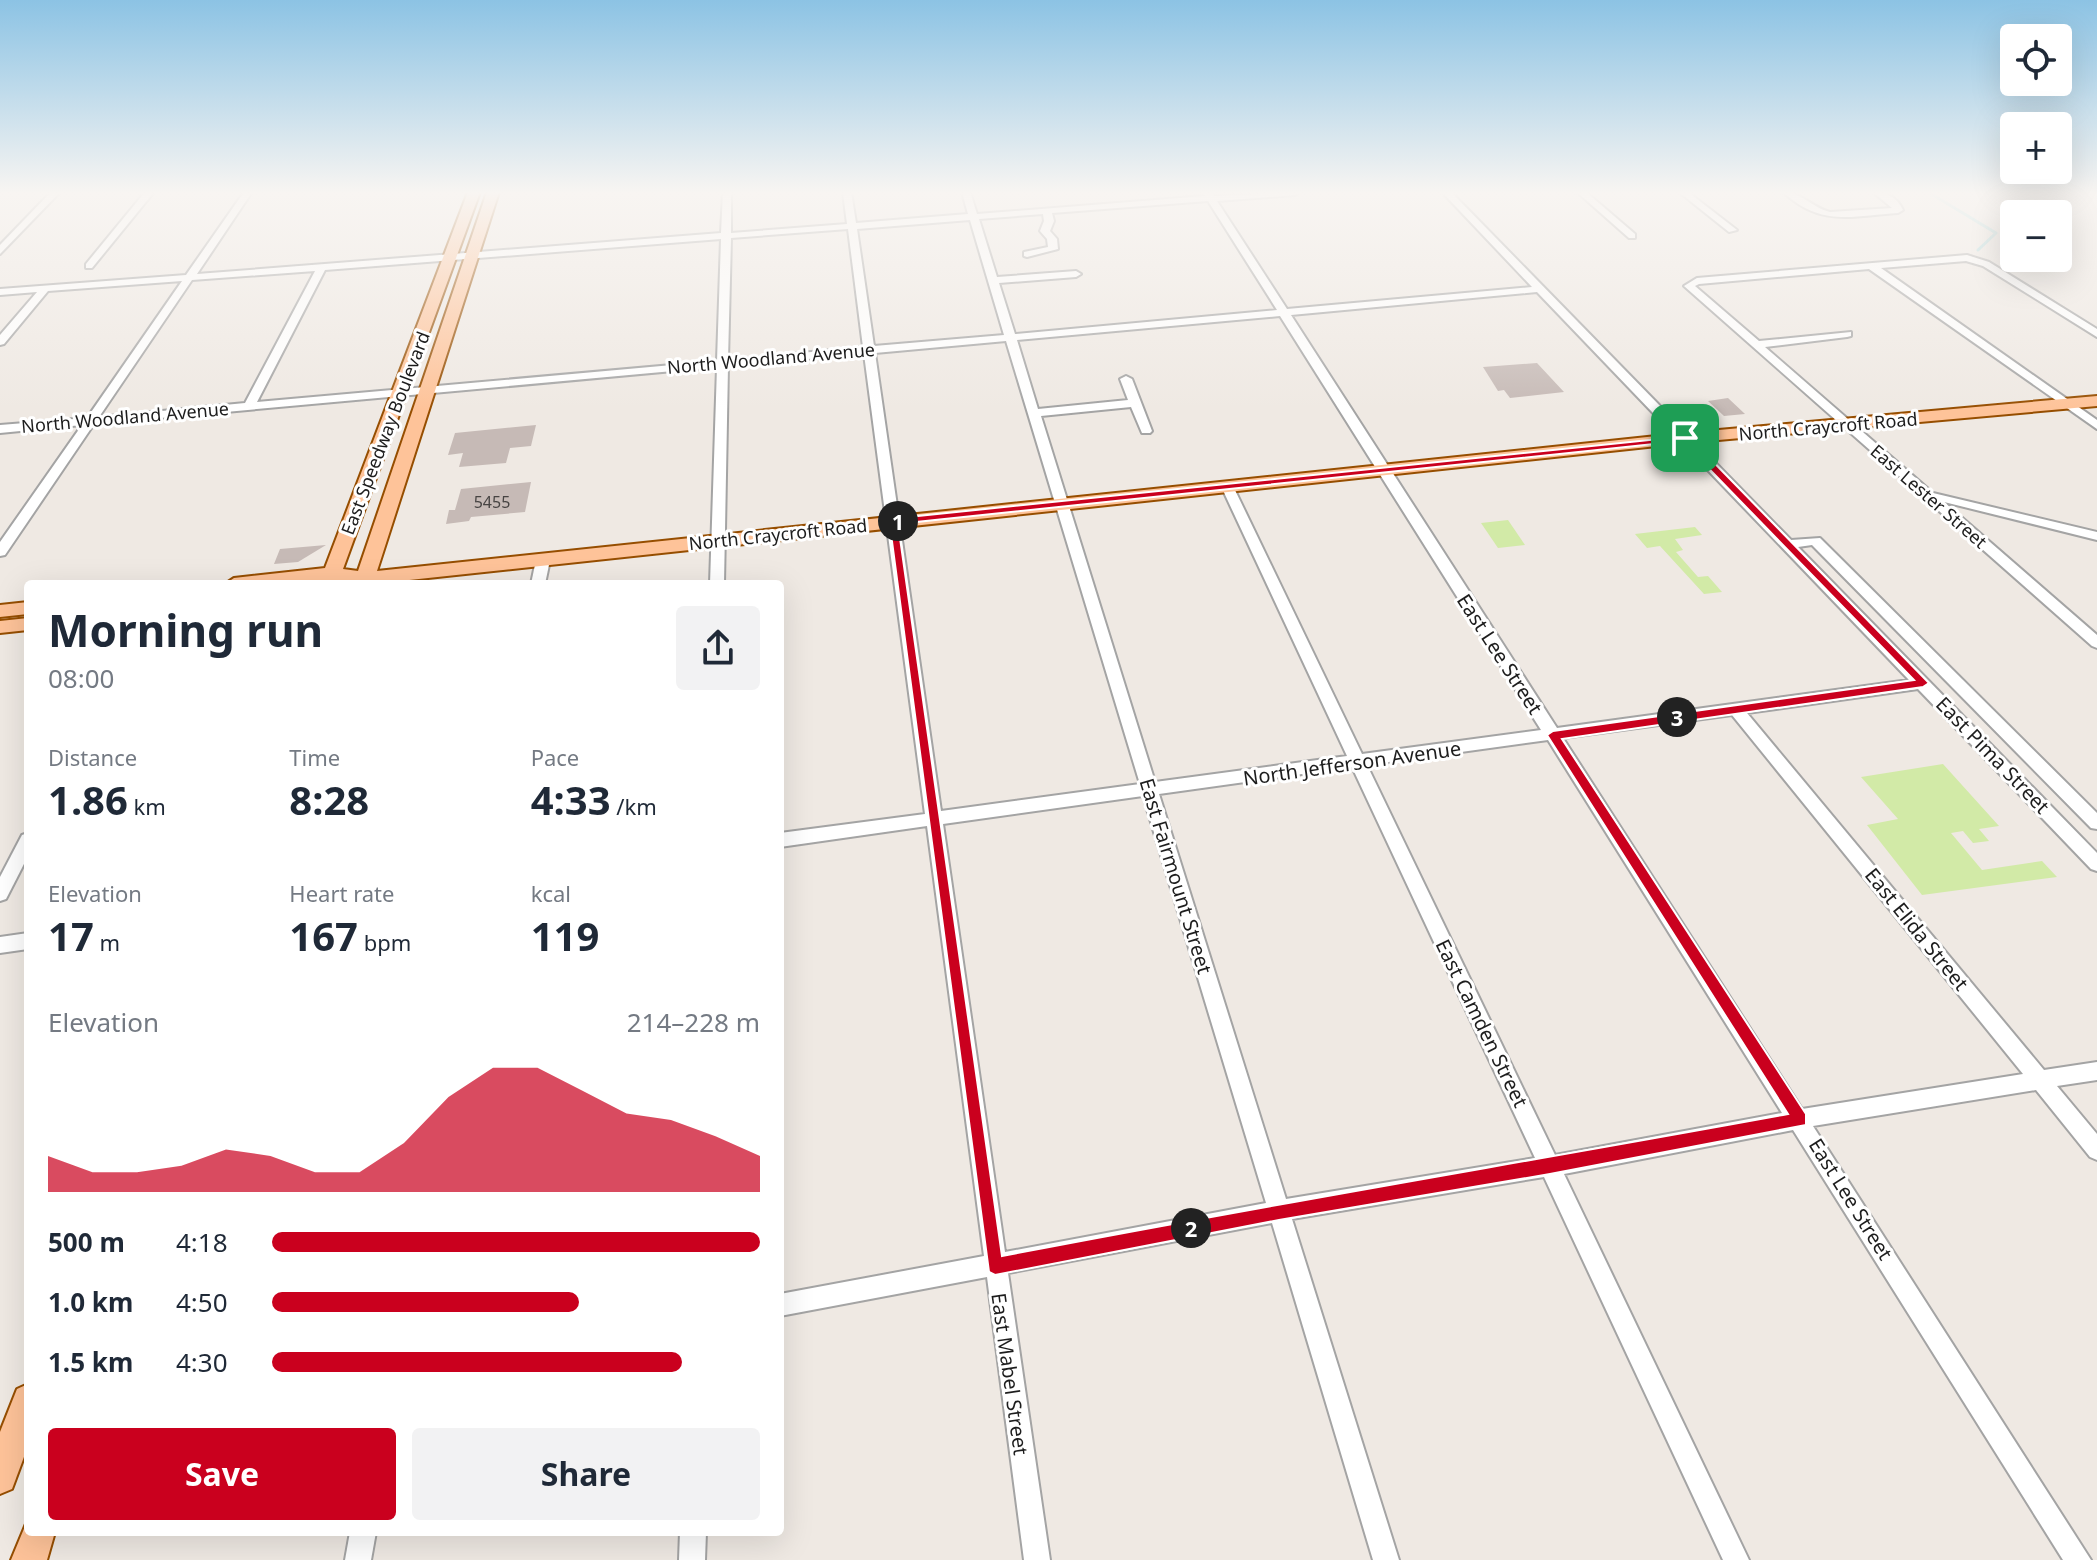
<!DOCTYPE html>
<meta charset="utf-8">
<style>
:root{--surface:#fff;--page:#f2f2f3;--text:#1f2937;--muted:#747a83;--accent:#ca001e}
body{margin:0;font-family:"Noto Sans",sans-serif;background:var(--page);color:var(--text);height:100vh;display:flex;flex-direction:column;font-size:30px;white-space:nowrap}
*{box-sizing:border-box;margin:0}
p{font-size:26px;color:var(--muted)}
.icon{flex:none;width:44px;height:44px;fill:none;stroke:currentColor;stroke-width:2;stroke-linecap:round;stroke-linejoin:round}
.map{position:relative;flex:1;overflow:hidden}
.drawer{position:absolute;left:24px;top:580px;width:760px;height:956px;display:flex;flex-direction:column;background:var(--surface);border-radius:8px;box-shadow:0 8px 32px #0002}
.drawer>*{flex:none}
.buttons{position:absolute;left:2000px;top:24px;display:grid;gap:16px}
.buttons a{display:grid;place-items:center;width:72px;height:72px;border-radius:8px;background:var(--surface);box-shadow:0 8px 32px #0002;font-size:40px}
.pin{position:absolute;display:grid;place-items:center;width:68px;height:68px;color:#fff;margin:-34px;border-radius:16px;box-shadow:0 4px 12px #0006}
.km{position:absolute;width:40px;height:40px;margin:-20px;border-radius:50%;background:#222;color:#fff;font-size:22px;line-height:40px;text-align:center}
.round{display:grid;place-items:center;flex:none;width:84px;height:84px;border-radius:8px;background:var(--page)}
.summary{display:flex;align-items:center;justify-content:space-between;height:136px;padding:0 24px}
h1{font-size:44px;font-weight:700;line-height:60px}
.figures{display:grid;grid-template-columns:repeat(3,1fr);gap:12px;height:136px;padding:8px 24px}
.figures div{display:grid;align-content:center}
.figures b{font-size:40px;font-weight:700}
.figures small{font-size:22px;font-weight:400}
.figures p{font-size:22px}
.chart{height:224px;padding:16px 24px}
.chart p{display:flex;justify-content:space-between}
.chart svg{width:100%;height:144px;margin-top:8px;fill:var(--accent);opacity:.7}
.action{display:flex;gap:16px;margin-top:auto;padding:16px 24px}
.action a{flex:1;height:92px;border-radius:8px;background:var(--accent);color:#fff;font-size:32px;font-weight:700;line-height:92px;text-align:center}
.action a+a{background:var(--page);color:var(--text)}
ul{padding:0 24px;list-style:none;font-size:26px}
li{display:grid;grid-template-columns:128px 96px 1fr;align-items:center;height:60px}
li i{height:20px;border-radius:10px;background:var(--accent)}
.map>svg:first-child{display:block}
.grass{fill:#d2eaa7}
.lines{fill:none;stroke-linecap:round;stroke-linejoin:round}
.stream{stroke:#a2d9dd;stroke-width:3}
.building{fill:#c6bab6}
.minor-casing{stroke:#a4a4a4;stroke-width:4}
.major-casing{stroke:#964e00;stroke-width:4}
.minor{fill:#fff;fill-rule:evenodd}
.major{fill:#fec399;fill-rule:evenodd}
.route{fill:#ca001e;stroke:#fff;stroke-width:2;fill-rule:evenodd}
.labels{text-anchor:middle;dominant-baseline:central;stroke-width:6;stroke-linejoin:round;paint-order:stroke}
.number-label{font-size:16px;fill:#474443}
.far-street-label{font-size:18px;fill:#1d1d1d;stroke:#fff}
.street-label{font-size:20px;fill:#1d1d1d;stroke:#fff}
</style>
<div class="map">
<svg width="2097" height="1560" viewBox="0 0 2097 1560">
<rect width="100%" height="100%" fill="#efe9e3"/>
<g class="grass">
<path d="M1508,520l17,25 -27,3 -17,-25z"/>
<path d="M1695,527l7,8 -27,4 8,11 -7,2 22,25 10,-1 14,16 -18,2 -44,-48 -13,2 -12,-14z"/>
<path d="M1943,764l56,62 -20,3 10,12 -16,2 -10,-12 -12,2 31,37 60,-9 15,16 -135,18 -55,-70 31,-6 -37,-42z"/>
</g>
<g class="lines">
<path class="stream" d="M1928,192l68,41 -18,17"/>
</g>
<g class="building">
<path d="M1537,363l27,29 -54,6 -6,-8 -6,1 -15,-24z"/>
<path d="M1728,398l17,16 -21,2 -16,-15z"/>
<path d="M536,425l-5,21 -21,2 -4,15 -47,4 4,-14 -15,2 7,-22z"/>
<path d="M531,482l-6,30 -54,5 -2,4 -23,3 3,-14h6l6,-21z"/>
<path d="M326,545l-28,17 -24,2 6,-15z"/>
</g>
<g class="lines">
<defs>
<g id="minor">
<path d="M51,192h9l-60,62v-9z"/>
<path d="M145,192h9l-62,76h-6v-4z"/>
<path d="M244,192h8l-55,82 524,-41 2,-41h8v41l116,-9 -4,-32h8l5,31 112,-9 -6,-22h8l7,22 228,-18 -2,-4h8l3,4 85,-4 -4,3 -78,6 70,108 245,-22 -90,-95h9l340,348 29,-2 277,275v16l-6,-1 -279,-283 -14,2 299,306v18l-6,-2 -173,-180 -171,24 297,357 53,-8v18l-40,6 40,48v26l-7,-3 -54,-67 -223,36 278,434h-28l-270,-430 -229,44 185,386h-26l-179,-383 -252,42 107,341h-26l-101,-337 -264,50 42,287h-26l-37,-283 -207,39v-22l204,-38 -57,-430 -147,21v-14l145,-19 -61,-460 -136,12 -4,218h-14l7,-217 -623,57 -89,131 -5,1v-14l82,-117 -82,8v-8l87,-7 95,-137 -134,10 -44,53 -4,1v-10l37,-43 -37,3v-6l186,-14zM1208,201l69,109 -262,24 -16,-51 77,-6 5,-3 -5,-3 -79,6 -18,-58 64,-5 1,7 -4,10 7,8 1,8 -24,5v4l3,1 31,-8 -1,-10 -7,-8 4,-10 -2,-8zM970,220l34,115 -130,11 -17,-117zM848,229l15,118 -135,13 3,-122zM721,239l-4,122 -460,41 68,-132zM315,271l-70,132 -146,14 93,-137zM1537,292l372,388 -352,48 -266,-413zM1280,316l261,414 -179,24 -129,-268 -6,-4 -6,4 126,270 -192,26 -114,-366 90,-9 11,26h8l2,-2 -20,-52 -6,-3 -6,3 8,21 -90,9 -21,-69zM1006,341l134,443 -199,27 -66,-458zM1732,715l291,359 -221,35 -239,-371zM1548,740l234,373 -227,42 -188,-390zM1352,767l183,391 -249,41 -127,-405zM1143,796l123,407 -261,49 -62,-428z"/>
<path d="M1577,192h9l49,42v4h-6z"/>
<path d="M1679,192h9l49,38 -8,2z"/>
<path d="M1783,192c18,0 30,16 47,20l62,-4 -19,-16c13,0 24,5 30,18l-5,3c-47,3 -77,14 -115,-21z"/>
<path d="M1967,255l22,7 108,67v8l-114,-71 -17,-5 -85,7 216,152v9l-228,-160 -170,15 -4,2 64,55 92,-9v4l-4,1 -82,10 168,146 164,39v8l-153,-38 153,133v13l-5,-2 -408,-360 13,-8z"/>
<path d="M543,556l7,4 -5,24h-14l5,-24z"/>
<path d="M28,833v23l-22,43 -6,2v-24l22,-42z"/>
<path d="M28,933v16l-28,4v-16z"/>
<path d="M350,1532h26l-5,28h-26z"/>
<path d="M680,1532h26l-1,28h-26z"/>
</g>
<g id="major">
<path d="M468,192h12l-137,377 15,2 129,-379h12l-122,379 1308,-138 412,-37v10l-412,37 -1313,141 -33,-4 -2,4h-18l1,-4 -33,4h-62l9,-6 91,-10z"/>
<path d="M28,602v12l-28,3v-12z"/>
<path d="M28,618v12l-28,3v-12z"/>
<path d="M28,1384v62l-16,43 -12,5v-62l17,-43z"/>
<path d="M28,1519v13h27l-8,28h-36z"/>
</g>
</defs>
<use href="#minor" class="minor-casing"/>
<use href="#major" class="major-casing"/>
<use href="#minor" class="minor"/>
<use href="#major" class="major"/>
</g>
<linearGradient id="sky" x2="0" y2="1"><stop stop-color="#8cc3e4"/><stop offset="0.47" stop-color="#f8f5f2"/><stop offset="1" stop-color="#f8f5f2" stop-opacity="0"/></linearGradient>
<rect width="2097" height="410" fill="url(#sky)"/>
<path class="route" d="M1688,436l241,247 -6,4 -361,52 244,375v11l-256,49 -271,46 -284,55 -6,-3 -100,-753zM1682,441l232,239 -361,51 -6,4 241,379c-262,48 -524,91 -786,142l-104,-732z"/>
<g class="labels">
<g class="number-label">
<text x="492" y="502">5455</text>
</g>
<g class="far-street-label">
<text transform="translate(771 358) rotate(-5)">North Woodland Avenue</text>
<text transform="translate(125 417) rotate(-5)">North Woodland Avenue</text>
<text transform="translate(1828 426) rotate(-5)">North Craycroft Road</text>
<text transform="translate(385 433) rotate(-69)">East Speedway Boulevard</text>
<text transform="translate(1929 496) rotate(41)">East Lester Street</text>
<text transform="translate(778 534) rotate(-6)">North Craycroft Road</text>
</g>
<g class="street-label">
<text transform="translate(1500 654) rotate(57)">East Lee Street</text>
<text transform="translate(1993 755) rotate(46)">East Pima Street</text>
<text transform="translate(1352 763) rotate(-8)">North Jefferson Avenue</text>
<text transform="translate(1176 876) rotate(73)">East Fairmount Street</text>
<text transform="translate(1917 929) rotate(51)">East Elida Street</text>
<text transform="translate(1482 1023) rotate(64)">East Camden Street</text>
<text transform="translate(1851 1199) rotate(58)">East Lee Street</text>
<text transform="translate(1010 1374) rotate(82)">East Mabel Street</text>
</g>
</g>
</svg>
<div class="buttons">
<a><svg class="icon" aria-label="locate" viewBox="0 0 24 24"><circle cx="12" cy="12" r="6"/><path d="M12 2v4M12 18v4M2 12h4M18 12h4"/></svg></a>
<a>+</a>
<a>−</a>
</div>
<div class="pin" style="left:1685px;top:438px;background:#1e9e55"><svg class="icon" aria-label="arrive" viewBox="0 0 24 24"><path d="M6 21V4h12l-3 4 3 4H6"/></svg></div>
<b class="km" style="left:898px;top:521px">1</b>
<b class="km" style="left:1191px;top:1228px">2</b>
<b class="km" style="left:1677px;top:717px">3</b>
<section class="drawer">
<div class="summary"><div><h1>Morning run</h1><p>08:00</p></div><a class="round"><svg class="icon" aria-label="share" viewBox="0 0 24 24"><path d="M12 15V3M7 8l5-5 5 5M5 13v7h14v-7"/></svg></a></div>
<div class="figures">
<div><p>Distance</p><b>1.86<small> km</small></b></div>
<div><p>Time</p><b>8:28</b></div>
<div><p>Pace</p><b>4:33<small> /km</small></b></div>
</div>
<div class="figures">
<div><p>Elevation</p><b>17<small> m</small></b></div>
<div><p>Heart rate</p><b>167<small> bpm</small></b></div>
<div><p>kcal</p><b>119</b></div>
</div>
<div class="chart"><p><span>Elevation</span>214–228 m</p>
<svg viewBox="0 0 160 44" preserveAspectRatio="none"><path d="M0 44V33L10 38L20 38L30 36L40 31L50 33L60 38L70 38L80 29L90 15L100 6L110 6L120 13L130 20L140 22L150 27L160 33V44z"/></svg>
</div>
<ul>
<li><b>500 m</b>4:18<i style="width:100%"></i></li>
<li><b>1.0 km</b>4:50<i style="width:63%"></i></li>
<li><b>1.5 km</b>4:30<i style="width:84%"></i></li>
</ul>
<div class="action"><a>Save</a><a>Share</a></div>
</section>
</div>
